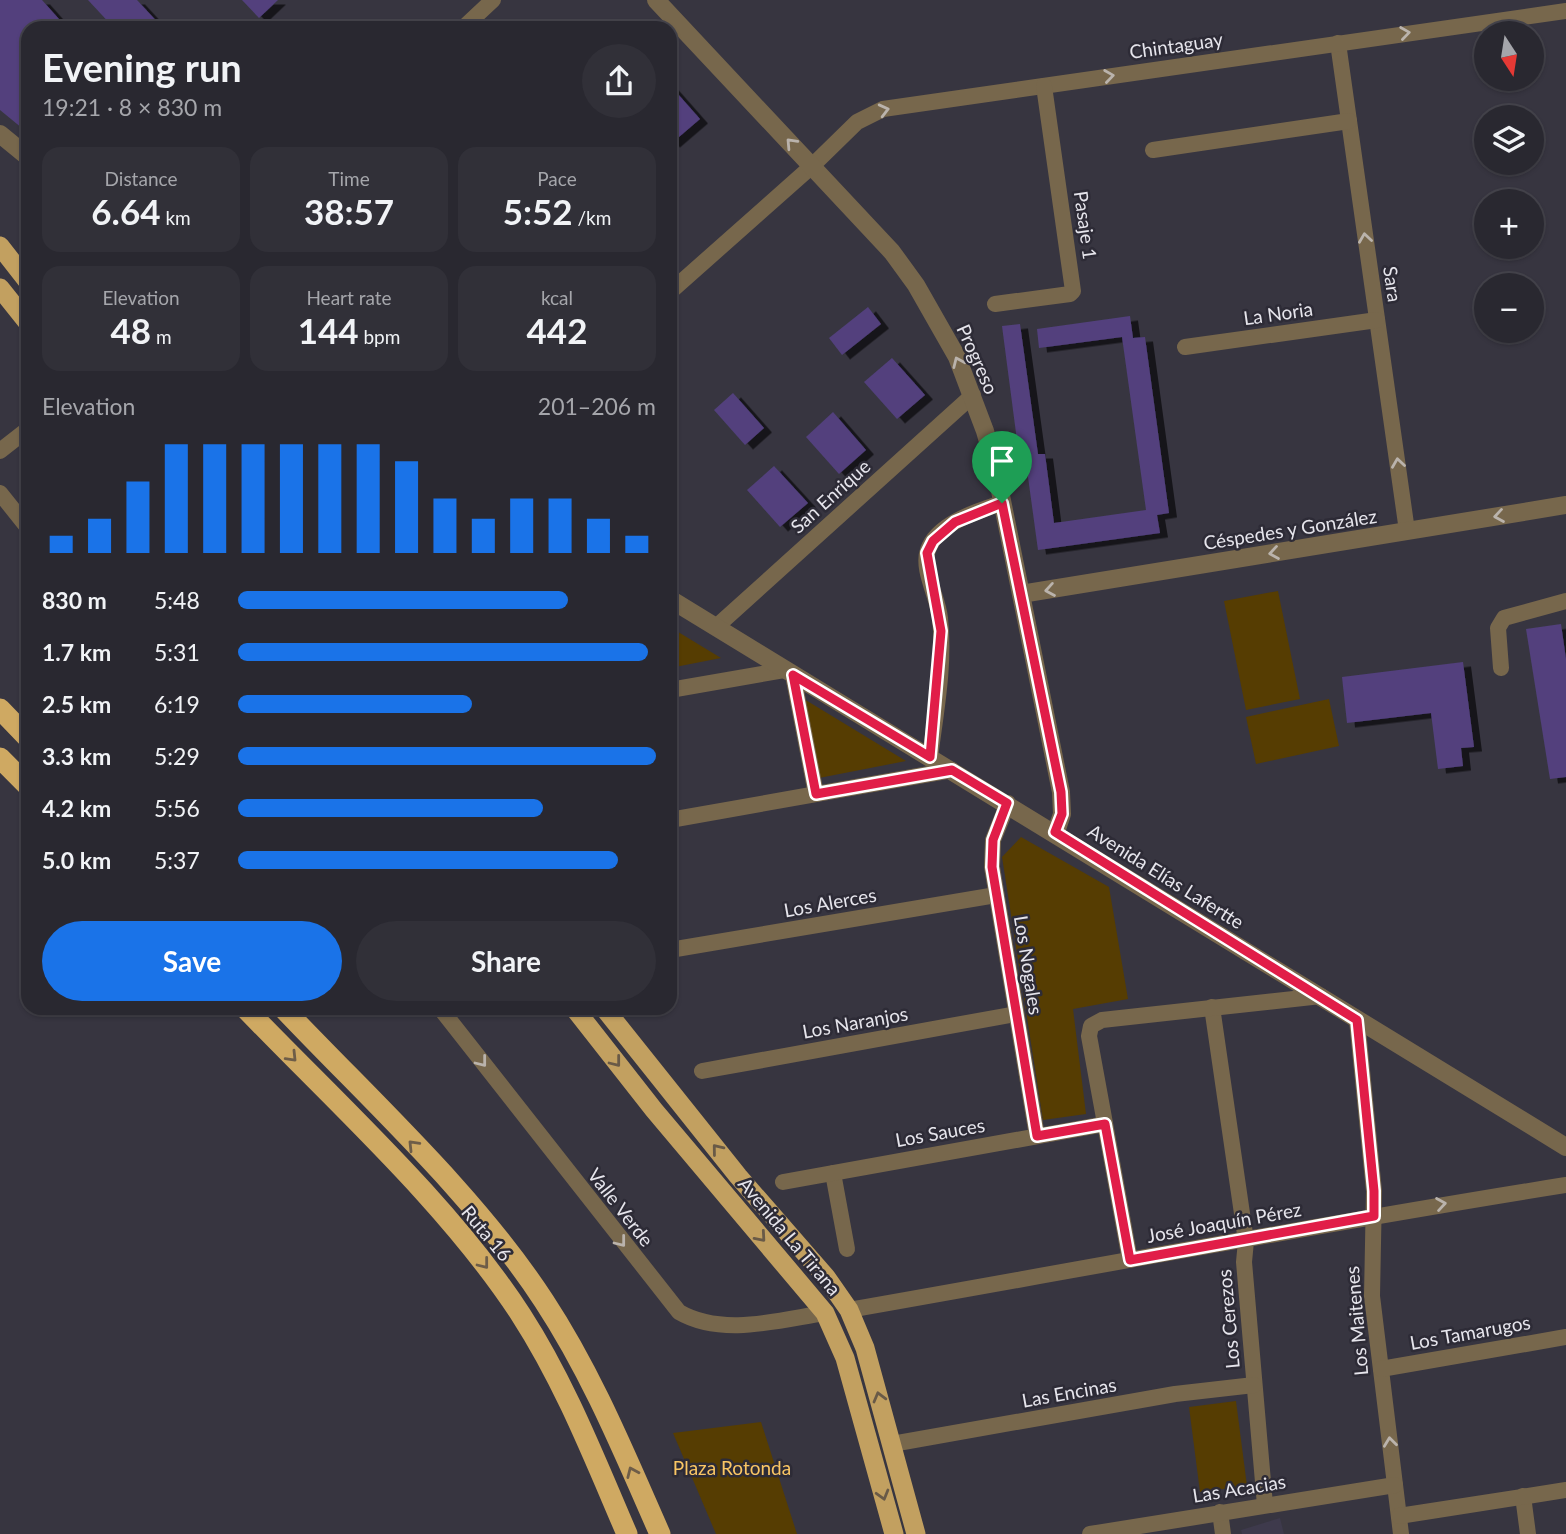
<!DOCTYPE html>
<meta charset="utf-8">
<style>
:root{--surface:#292830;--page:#313038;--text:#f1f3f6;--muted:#a5a6ab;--line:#45444c;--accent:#1a73e8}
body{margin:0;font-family:Lato,sans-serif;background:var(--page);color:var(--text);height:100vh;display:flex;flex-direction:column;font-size:26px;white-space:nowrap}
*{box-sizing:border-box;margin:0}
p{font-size:23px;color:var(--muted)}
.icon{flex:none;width:38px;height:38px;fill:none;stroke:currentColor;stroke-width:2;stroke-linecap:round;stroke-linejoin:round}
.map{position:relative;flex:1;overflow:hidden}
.panel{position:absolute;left:21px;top:21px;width:656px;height:994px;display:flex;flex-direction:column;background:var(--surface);border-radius:21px;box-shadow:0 2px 5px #0004,0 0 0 2px var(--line)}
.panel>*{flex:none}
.needle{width:46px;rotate:168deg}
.controls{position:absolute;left:1474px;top:21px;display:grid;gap:14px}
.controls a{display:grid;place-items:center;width:70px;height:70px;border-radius:50%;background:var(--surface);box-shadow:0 2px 5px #0004,0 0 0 2px var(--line);font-size:35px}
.pin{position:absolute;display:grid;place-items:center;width:60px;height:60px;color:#fff;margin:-72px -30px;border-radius:50% 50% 50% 0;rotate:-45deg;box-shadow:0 0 7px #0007}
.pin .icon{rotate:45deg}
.round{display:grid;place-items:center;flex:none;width:74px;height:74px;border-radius:37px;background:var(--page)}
.head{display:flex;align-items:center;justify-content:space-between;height:119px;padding:0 21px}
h1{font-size:38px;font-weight:700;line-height:52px}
.metrics{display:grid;grid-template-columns:repeat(3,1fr);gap:10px;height:119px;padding:7px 21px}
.metrics div{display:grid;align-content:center;border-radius:18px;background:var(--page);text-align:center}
.metrics b{font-size:35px;font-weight:700}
.metrics small{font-size:19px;font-weight:400}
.metrics p{font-size:19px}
.chart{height:196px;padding:14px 21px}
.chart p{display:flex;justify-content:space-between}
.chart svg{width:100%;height:126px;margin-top:7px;stroke:var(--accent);stroke-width:6}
.primary-button{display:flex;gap:14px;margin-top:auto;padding:14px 21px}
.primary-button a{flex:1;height:80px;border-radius:42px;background:var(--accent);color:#fff;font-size:28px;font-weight:700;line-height:80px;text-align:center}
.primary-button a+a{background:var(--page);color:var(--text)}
ul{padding:0 21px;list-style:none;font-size:23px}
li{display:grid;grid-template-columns:112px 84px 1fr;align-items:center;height:52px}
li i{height:18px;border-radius:9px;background:var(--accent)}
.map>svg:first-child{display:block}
.built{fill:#3e3a4c}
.green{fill:#563d02}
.building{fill:#52407d;filter:url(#shadow)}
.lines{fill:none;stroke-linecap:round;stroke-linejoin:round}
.minor{stroke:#77674c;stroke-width:16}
.tertiary{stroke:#77674c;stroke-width:18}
.trunk{stroke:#c2a060;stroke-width:19}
.motorway{stroke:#cfa962;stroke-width:21}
.oneway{stroke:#bab3ac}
.oneway2{stroke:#6e5d48}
.oneway3{stroke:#695a47}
.route-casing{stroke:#fff;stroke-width:14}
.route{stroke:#e11d48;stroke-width:9}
.labels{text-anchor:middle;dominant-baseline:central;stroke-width:5;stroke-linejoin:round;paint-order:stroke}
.street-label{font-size:19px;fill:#e6e5ec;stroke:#2d2b36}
.park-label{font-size:19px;fill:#fac664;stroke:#2d2b36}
</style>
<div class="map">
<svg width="1566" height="1534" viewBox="0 0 1566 1534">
<defs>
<filter id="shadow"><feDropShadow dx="8" dy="4.5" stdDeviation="0" flood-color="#0009"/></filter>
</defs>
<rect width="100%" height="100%" fill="#373540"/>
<path class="built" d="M1280,1518l4,16h-42l-1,-4z"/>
<g class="green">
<path d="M1278,591l22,108 -54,11 -22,-109z"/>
<path d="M670,627l51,31 -51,10z"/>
<path d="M804,699l102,62 -87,17z"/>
<path d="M1329,699l10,47 -83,18 -10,-47z"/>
<path d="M1021,837l88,50 19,112 -55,10 13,105 -43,6 -41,-263z"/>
<path d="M1236,1401l11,85 -47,6 -11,-85z"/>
<path d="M761,1422l36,112h-81l-43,-101z"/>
</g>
<g class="building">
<path d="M0,0h42l25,28h-39v105l-28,-23z"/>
<path d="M88,0h49l26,28h-49z"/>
<path d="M242,0h36l-19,18z"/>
<path d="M670,85l30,34 -28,24 -2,-2z"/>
<path d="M868,307l13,17 -39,31 -13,-17z"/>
<path d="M1130,316l3,22 12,-1 24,176 -12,2 3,18 -122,17 -13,-95 -6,1 -17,-130 18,-2 18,130h7l9,69 92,-13 -24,-173 -83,11 -2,-19z"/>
<path d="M892,358l33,37 -28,24 -33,-37z"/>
<path d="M733,393l31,35 -19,17 -31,-35z"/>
<path d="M833,412l33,38 -27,24 -33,-37z"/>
<path d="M774,466l34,37 -28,24 -33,-37z"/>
<path d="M1561,624l5,35v118l-16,2 -24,-150z"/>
<path d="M1463,662l11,85 -13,1 2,18 -25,3 -7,-56 -84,10 -5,-46z"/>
</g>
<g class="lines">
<g class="minor">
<path d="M463,28l30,-28"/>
<path d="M1338,43l69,488"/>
<path d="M1153,150l196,-29"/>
<path d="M670,292l142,-126 45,-44 26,-13 683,-98"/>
<path d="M995,304l75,-10 3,-3 -29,-205"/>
<path d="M1185,347l192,-27"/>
<path d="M0,451l28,-22"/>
<path d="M0,493l28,35"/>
<path d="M716,627l257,-232"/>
<path d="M1501,668l-3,-40 6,-10 62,-17"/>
<path d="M793,675l23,119"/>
<path d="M670,690l114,-20"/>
<path d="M930,757c6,-46 15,-93 10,-139 -2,-21 -19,-48 -12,-68 9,-27 50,-39 74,-47"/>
<path d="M1008,803l-15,37 -1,27 45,269"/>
<path d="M670,820l282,-50"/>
<path d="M670,950l326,-55"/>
<path d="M1212,1007l34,234 -2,21 21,243"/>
<path d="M440,1008l239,304c43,25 100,8 146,1"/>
<path d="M1357,1020l17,171 -2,105 29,238"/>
<path d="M702,1071l314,-57"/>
<path d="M833,1173l14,76"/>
<path d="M783,1182l322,-58"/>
<path d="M1130,1260l-41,-224 2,-10 11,-6 219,-24"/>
<path d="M849,1310c239,-42 477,-87 717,-125"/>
<path d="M1381,1369l185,-32"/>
<path d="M892,1444l283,-50 79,-9"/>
<path d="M1523,1496l5,38"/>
<path d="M1220,1512l3,22"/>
<path d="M1399,1516l167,-26"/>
<path d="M1090,1534l305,-49"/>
</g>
<g class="tertiary">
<path d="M656,0l236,252 24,33 41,72 28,74 10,35 66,326 1,22 -6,18"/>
<path d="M0,134l28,23"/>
<path d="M1021,594l545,-89"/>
<path d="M670,599l896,548"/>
</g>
<g class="trunk">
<path d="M0,246l28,36"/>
<path d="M0,288l28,35"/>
<path d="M574,1008l80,102 171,203 20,45 49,176"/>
<path d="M604,1008l134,168 88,101 23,33 16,38 51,186"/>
</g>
<g class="motorway">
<path d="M0,709l28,29"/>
<path d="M0,758l28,28"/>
<path d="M245,1008c91,95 204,196 276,307 44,68 74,145 106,219"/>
<path d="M283,1008c87,92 192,187 261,293 48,73 81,154 116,233"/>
</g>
</g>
<defs><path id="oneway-chevron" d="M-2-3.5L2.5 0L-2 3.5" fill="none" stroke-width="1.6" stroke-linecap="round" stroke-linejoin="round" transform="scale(1.75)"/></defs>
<g class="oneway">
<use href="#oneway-chevron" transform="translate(1405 33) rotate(-8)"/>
<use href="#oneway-chevron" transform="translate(1109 76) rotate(-8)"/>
<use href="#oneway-chevron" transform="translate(884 110) rotate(-14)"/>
<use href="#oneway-chevron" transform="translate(791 143) rotate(-133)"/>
<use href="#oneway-chevron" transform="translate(1365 238) rotate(-98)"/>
<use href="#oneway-chevron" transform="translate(958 362) rotate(-114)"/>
<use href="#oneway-chevron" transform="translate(1398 463) rotate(-98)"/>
<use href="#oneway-chevron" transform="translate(1499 516) rotate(171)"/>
<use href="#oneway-chevron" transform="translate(1274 553) rotate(171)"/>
<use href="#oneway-chevron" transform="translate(1050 590) rotate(170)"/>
<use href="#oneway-chevron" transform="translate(482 1062) rotate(52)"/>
<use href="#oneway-chevron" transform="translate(1441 1204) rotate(-9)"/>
<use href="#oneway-chevron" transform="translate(621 1242) rotate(52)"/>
<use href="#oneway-chevron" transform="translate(1390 1442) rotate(-97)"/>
</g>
<g class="oneway2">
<use href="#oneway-chevron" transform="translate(292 1057) rotate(46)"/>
<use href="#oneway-chevron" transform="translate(413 1145) rotate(-134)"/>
<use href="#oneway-chevron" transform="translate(484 1264) rotate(52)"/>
<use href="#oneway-chevron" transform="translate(632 1472) rotate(-114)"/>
</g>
<g class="oneway3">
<use href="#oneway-chevron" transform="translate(616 1062) rotate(52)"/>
<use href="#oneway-chevron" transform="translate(717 1149) rotate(-129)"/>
<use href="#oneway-chevron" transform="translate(761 1237) rotate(49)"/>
<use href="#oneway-chevron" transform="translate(879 1397) rotate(-105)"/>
<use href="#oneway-chevron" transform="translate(883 1495) rotate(74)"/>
</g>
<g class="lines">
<defs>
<path id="route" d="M1002,503l59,289 1,22 -7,18 302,188 17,171v25l-244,44 -25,-136 -68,12 -45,-269 1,-27 14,-37 -55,-33 -136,24 -23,-119 137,82 11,-126 -14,-78 6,-12 22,-19z"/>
</defs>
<use href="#route" class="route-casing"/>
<use href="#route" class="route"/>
</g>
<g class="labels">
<g class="street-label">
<text transform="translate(1176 45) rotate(-8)">Chintaguay</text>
<text transform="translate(1086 225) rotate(82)">Pasaje 1</text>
<text transform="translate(1393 284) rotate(82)">Sara</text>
<text transform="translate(1278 313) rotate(-8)">La Noria</text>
<text transform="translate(978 359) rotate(66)">Progreso</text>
<text transform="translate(830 496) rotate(-42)">San Enrique</text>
<text transform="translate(1290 529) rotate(-9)">Céspedes y González</text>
<text transform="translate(1166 876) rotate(32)">Avenida Elías Lafertte</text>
<text transform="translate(830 902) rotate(-10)">Los Alerces</text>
<text transform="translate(1029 965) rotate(81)">Los Nogales</text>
<text transform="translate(855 1022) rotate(-10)">Los Naranjos</text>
<text transform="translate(940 1132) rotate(-10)">Los Sauces</text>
<text transform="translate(621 1207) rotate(52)">Valle Verde</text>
<text transform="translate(1224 1222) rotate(-10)">José Joaquín Pérez</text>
<text transform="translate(487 1233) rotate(50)">Ruta 16</text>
<text transform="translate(790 1236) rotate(50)">Avenida La Tirana</text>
<text transform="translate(1228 1319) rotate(-95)">Los Cerezos</text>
<text transform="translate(1356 1321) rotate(-95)">Los Maitenes</text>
<text transform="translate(1470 1332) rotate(-10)">Los Tamarugos</text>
<text transform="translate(1069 1392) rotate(-10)">Las Encinas</text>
<text transform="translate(1239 1488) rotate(-9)">Las Acacias</text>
</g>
<g class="park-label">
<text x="732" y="1467">Plaza Rotonda</text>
</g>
</g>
</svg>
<div class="controls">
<a><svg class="needle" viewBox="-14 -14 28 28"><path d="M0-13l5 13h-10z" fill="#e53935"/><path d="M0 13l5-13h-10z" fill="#a5a6ab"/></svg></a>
<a><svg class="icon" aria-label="layers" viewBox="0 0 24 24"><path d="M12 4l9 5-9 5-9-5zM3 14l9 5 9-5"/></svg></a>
<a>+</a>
<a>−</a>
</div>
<div class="pin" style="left:1002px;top:503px;background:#1e9e55"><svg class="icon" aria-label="arrive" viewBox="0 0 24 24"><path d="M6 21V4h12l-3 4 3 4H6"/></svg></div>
<section class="panel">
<div class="head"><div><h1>Evening run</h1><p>19:21 · 8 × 830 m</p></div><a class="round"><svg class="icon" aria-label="share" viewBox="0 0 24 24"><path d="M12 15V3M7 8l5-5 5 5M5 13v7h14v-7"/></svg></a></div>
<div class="metrics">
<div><p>Distance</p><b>6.64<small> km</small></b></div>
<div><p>Time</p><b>38:57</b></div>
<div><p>Pace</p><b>5:52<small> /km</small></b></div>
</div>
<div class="metrics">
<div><p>Elevation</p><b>48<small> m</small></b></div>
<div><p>Heart rate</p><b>144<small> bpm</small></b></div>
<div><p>kcal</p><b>442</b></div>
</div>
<div class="chart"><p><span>Elevation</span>201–206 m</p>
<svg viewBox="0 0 160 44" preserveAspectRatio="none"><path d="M5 44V38M15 44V32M25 44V19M35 44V6M45 44V6M55 44V6M65 44V6M75 44V6M85 44V6M95 44V12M105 44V25M115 44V32M125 44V25M135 44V25M145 44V32M155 44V38"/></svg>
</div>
<ul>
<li><b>830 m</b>5:48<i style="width:79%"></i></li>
<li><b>1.7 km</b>5:31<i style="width:98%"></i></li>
<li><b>2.5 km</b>6:19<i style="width:56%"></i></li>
<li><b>3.3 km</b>5:29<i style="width:100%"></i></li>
<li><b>4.2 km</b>5:56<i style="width:73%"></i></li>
<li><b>5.0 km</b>5:37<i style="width:91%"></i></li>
</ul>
<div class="primary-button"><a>Save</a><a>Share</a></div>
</section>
</div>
